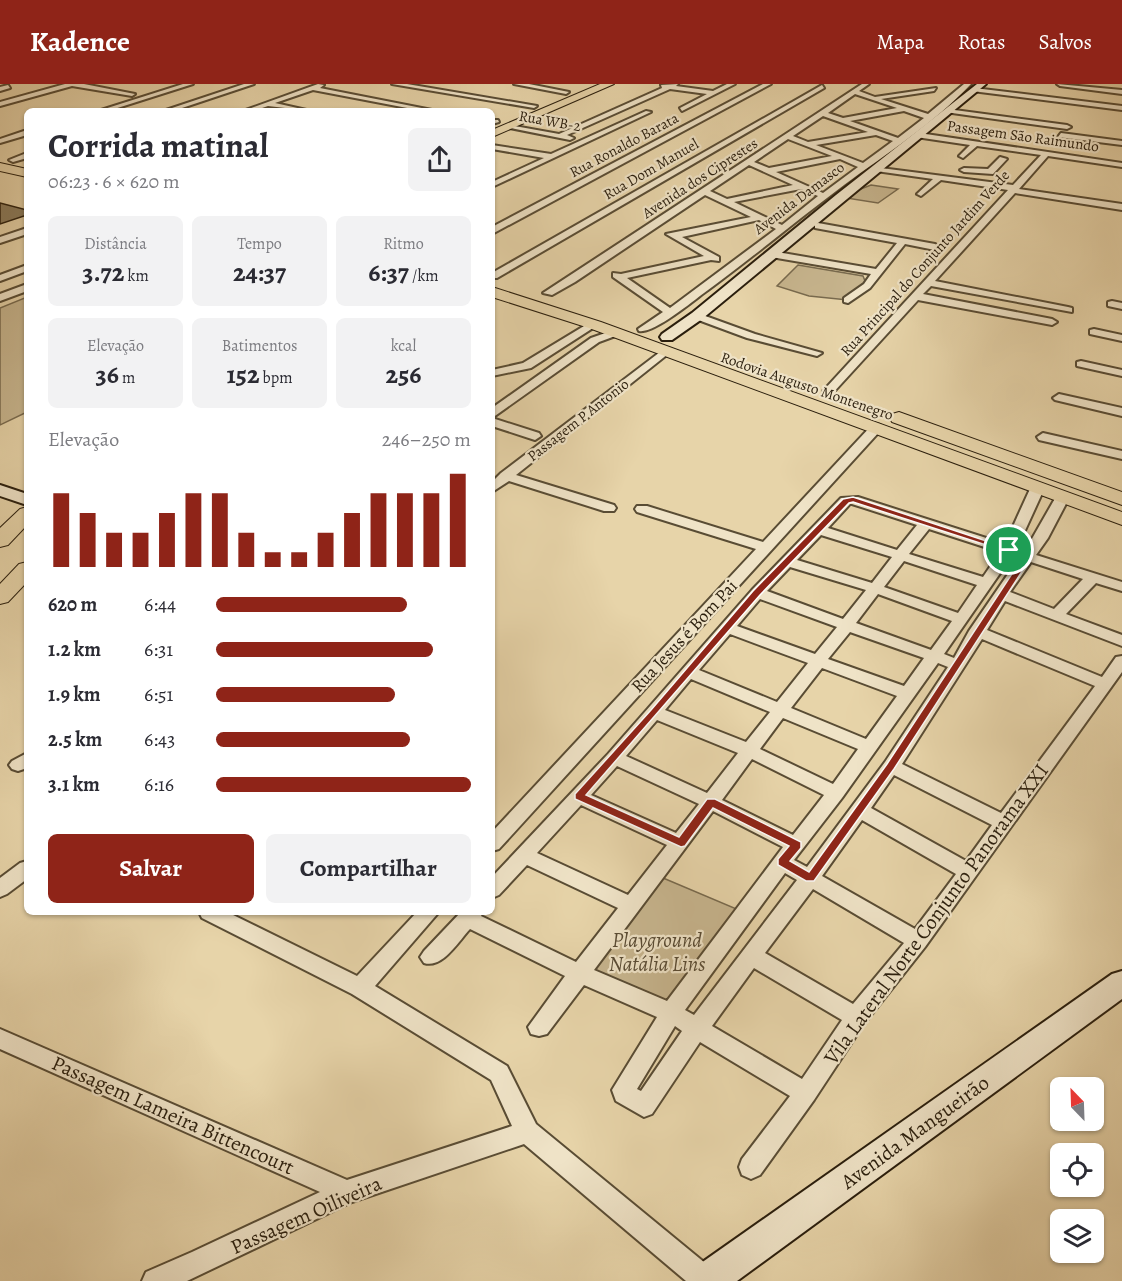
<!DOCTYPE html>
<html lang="pt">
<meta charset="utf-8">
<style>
:root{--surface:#fff;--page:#f2f2f3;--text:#2b2b33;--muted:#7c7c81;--accent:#8f2418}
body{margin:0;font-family:Alegreya,serif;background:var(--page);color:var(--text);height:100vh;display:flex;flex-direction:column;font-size:22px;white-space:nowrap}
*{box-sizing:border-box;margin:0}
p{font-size:20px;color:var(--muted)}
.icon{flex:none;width:33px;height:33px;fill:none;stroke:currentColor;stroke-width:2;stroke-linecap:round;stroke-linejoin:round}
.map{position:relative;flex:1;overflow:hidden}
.side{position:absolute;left:24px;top:24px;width:471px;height:807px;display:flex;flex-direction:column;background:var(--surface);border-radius:9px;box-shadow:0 2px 4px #0004}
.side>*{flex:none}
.needle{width:39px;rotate:337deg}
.tools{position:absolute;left:1050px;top:993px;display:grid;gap:12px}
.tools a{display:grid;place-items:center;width:54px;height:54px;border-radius:9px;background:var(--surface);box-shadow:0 2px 4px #0004;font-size:30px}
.pin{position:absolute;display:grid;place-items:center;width:51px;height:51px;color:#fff;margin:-26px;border:3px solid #fff;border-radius:50%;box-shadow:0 2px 6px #0007}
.round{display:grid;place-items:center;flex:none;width:63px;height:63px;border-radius:9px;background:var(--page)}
.headline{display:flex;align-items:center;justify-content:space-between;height:102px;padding:0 24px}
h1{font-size:33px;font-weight:700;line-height:45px}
.stats{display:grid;grid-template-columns:repeat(3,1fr);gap:9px;height:102px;padding:6px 24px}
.stats div{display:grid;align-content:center;border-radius:9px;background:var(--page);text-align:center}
.stats b{font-size:26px;font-weight:700}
.stats small{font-size:16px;font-weight:400}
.stats p{font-size:16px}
.chart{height:168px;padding:12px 24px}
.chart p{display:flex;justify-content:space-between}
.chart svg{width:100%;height:108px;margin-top:6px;stroke:var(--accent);stroke-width:6}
.cta{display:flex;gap:12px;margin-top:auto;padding:12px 24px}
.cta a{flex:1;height:69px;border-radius:9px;background:var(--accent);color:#fff;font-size:24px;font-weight:700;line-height:69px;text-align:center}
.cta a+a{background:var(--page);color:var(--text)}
ul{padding:0 24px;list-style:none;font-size:20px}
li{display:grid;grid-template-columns:96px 72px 1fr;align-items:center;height:45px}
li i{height:15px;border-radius:8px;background:var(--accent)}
header{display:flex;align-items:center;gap:36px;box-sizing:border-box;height:84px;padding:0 30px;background:var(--accent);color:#fff}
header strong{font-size:28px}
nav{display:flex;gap:33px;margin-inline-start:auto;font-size:21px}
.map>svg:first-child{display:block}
.green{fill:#c7b58e;stroke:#786a4e;stroke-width:1.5}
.building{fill:#8c7d5e;stroke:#2a1e0d;stroke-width:1.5}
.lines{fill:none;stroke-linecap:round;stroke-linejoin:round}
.street-casing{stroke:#594c34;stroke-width:4}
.secondary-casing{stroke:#2a1e0d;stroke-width:4}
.primary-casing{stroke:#2a1e0d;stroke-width:2}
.street{fill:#efe3c7;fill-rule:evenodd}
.secondary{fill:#efe3c7;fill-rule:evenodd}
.primary{fill:#e7d4a9;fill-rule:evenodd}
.route{fill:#8f2418;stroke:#fff;stroke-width:1.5;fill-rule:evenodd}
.labels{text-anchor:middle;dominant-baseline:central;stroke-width:4.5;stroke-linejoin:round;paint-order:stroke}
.far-street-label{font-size:15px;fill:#2a1e0d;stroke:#efe3c7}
.street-label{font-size:18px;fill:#2a1e0d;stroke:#efe3c7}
.near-street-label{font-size:21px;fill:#2a1e0d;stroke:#efe3c7}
.near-park-label{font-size:21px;font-style:italic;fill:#594b34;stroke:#efe3c7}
</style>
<header>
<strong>Kadence</strong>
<nav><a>Mapa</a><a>Rotas</a><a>Salvos</a></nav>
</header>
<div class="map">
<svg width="1122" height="1197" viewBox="0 0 1122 1197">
<rect width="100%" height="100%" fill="#e7d4a9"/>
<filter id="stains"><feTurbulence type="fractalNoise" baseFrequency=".00333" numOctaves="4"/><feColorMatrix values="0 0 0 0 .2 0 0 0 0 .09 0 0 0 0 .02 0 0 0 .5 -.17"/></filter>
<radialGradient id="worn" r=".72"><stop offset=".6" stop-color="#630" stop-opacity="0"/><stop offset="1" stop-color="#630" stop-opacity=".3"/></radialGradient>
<g class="green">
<path d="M871,101l27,4 -20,14 -38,-6z"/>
<path d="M798,181l65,11 4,10 -19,14 -39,-4 -32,-10z"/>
<path d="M27,213v115l-27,13v-117z"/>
<path d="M656,791l90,38 -75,100 -91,-41z"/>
</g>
<path class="building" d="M0,119l27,7v5l-27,9z"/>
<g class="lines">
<defs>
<g id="street">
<path d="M65,0h19l51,10 -3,2 -60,-10 -72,20v-4z"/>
<path d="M183,0h10l-85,27h-10z"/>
<path d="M244,0h10l-81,27h-10z"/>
<path d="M318,0l6,1 -4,3 117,23h-14l-110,-21 -38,13 36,8 -43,-5 -15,5h-10z"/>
<path d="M392,0h15l130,22 -3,2z"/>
<path d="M514,0h15l40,8 -3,2z"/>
<path d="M678,0l-2,2 37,5 14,-7h8l-53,27 -2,-3 27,-14 -37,-5 -103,46 7,3 -4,2 -65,-13 4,-2 50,9 103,-46 -1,-3z"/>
<path d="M763,0h8l-279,150v-7z"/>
<path d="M862,0h7l-10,7 16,6 61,-9 -2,3 -53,8 47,15 36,-30h7c-37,39 -85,70 -127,101 -48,36 -91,72 -140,108 -12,9 -51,41 -65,38l-1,-2 25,-17 -50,-35v-4l8,1 83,-18 -38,-22 85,-17 -46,-22 -130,87 -23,13 -9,-2zM855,10l42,14 -54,10 -15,-5zM904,27l20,7 -26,20 -48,-17zM823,32l45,16 -60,10 -15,-6zM876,51l17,6 -30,22 -47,-18zM788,55l44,17 -63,12 -15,-6zM840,75l18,8 -35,26 -47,-21zM749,81l44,20 -66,14 -17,-8zM801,105l17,7 -36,29 -48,-23zM759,136l17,9 -106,79 -43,-30 84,-18 8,1v-4l-37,-20z"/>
<path d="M1057,0l65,6v4l-62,-8z"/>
<path d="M8,1l2,3 -10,3v-4z"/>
<path d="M822,1l2,3 -327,190h-5v-5z"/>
<path d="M974,4l148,18v4l-150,-19z"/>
<path d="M947,25l120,16 4,2 -4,2 -122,-17z"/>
<path d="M646,27l5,1 -159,75v-5l52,-24 -52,-9v-4l59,9z"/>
<path d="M492,36h6l1,2 -7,2z"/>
<path d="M24,47h3v4l-27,8v-4z"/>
<path d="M919,49l203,30v4l-74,-11 -29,33 103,15v6l-107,-17 -80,88 133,26 4,1v4l-141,-26 -8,8 129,25 5,3 -5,3 -134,-25 -87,95h-8v-4l185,-201 -67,-10 -20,16 -4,-2 16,-15 -57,-8h-3v-4l140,18 28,-30 -64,-9 -14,12 -4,-2 11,-11 -54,-8z"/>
<path d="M1061,49l61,8v4l-64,-8z"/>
<path d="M24,70h3v4l-14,4 -4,-2z"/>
<path d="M1000,73l7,2 -14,15 -29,-2 -4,-2 4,-2 24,1z"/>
<path d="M818,139l117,21 5,3 -5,3 -30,-6 -35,44 -22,15 -4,-1v-4l20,-14 7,-10 -100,-17 -5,-3 5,-3 105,18 21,-26 -82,-15v-4z"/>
<path d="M27,144v6l-27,9v-6z"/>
<path d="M27,181v6l-27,10v-6z"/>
<path d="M27,200v7l-27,10v-7z"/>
<path d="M1112,217l10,2v6l-14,-3v-4z"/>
<path d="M697,229l58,21 67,19 -5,3 -70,-18 -54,-20v-4z"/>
<path d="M589,239l4,1v4l-62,40 -39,8v-6l31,-7z"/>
<path d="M1094,245l28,6v6l-32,-7v-4z"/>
<path d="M614,246l5,3 -1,2 -19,7 -107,76v-10l99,-70z"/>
<path d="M664,265l4,1v4l-152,121 98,30 2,3 -2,3h-10l-95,-30 -17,11v-10l9,-9z"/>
<path d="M1081,277l41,9v6l-45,-10v-4z"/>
<path d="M1059,310l63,14v8l-67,-16 -2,-2z"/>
<path d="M492,334l47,15 2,3 -6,4 -43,-14z"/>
<path d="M876,340l4,1v6l-381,418 -7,2v-19l264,-283 -119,-37 -2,-3 2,-3h10l116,36 109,-117z"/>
<path d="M1043,349l79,18v8l-83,-19 -2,-3z"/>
<path d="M1037,401l7,4 -27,59 8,3 32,-56h10l2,3 -21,40 -12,17 86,27v9l-26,-8 -30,31 56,21v11l-117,-45 -18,29 115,47 14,-20 6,-1v16l-197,275 -61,77 -50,76 -54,75 -9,4 -9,-4 -3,-8 3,-8 48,-63 -90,-54 -48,72 -8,3 -28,-16 -4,-11 45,-73 -73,-32 -37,49 -8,2 -8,-2 -3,-7 37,-51 -95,-47c-12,13 -28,40 -46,34l-4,-6 4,-6 37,-39h22l-2,4 95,46 42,-54 -91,-43 -28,30 -7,3v-21l116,-123 144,-164 89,-92 17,-1 147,47 25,-55zM850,420h2l65,21 -20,25 -69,-22zM929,445l71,23 -17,25 -74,-23zM821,451l71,22 -20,26 -75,-23zM1012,472l7,2 -50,73 -15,27 -10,-4zM904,477l73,24 -19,28 -74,-26zM1031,478l52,17 -29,30 -44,-17zM790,483l76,23 -23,29 -76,-28zM878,510l74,27 -21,29 -75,-27zM760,515l77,28 -22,27 -78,-28zM850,548l74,26 -20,28 -76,-27zM730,550l78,29 -31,39 -78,-32zM982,555l113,47 -94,127 -99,-49zM938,579l10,4 -63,95 -78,105 -13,-7 48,-62zM822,584l75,28 -31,43 -75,-31zM691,595l79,33 -24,30 -81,-32zM783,634l75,31 -25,35 -73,-35zM657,636l81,33 -31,40 -81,-37zM752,675l72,36 -31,40 -71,-35zM617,682l82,38 -23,29 -85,-38zM894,691l98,50 -26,36 -95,-53zM581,721l86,40 -39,50 -91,-42zM713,727l70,36 -116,154 -73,-31zM862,736l94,54 -41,55 -93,-53zM785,789l12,7 -103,135 -9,-5zM813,805l91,54 -51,61 -88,-51zM754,884l88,52 -40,59 -90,-53zM675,942l7,5 -41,60 -4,-2z"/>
<path d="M27,669v15l-9,3 -6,-2 -3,-4 3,-4z"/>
<path d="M27,777v18l-20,15 -7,3v-19l20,-15z"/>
<path d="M199,828h28l130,64 60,-64h22l-64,74 132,80 29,58 180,148 4,9h-34l-162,-137 -172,58 -165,79h-45l4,-9 46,-20 128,-60 -320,-143v-20l347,151 165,-54 -21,-46 -139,-86 -150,-76z"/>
</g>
<g id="secondary">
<path d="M977,0h9l-284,235 -30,21h-10l-2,-3 2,-3 30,-21 144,-118z"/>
<path d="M0,401l27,9v11l-27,-9z"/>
<path d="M1122,887v28l-385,282h-48l5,-13 418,-294z"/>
</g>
<g id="primary">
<path d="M600,0h14l-122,53v-7z"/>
<path d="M0,79l27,6v8l-27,-6z"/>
<path d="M492,203l109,35 521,190v13l-533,-197 -97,-31z"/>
<path d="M899,328l223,80v13l-230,-83 -2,-4 2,-4z"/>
<path d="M27,423v18l-19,20 -8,2v-19l20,-19z"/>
<path d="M27,478v20l-19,20 -8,2v-20l19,-20z"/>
</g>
</defs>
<use href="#street" class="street-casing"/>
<use href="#secondary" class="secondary-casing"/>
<use href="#primary" class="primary-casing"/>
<use href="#street" class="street"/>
<use href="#secondary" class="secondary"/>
<use href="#primary" class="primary"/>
</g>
<path class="route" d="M853,413l179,59 -138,213 -80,112h-8l-28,-16v-6l11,-13 -76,-38 -28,38 -4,1 -106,-48v-5l76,-84 102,-119 90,-92zM853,418l170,55 -136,207 -78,108 -19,-11 11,-13v-6l-86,-43h-8l-28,38 -93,-42 174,-200 89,-92z"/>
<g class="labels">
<g class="far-street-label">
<text transform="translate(550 37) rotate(10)">Rua WB-2</text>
<text transform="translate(1023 52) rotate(8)">Passagem São Raimundo</text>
<text transform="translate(624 61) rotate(-28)">Rua Ronaldo Barata</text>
<text transform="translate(651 85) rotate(-30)">Rua Dom Manuel</text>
<text transform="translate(700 94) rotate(-33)">Avenida dos Ciprestes</text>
<text transform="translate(799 114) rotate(-37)">Avenida Damasco</text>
<text transform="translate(925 179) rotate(-48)">Rua Principal do Conjunto Jardim Verde</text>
<text transform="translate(807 302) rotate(19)">Rodovia Augusto Montenegro</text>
<text transform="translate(578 336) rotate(-38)">Passagem P Antonio</text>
</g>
<g class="street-label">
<text transform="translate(684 552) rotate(-47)">Rua Jesus é Bom Pai</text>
</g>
<g class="near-street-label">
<text transform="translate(936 830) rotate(-54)">Vila Lateral Norte Conjunto Panorama XXI</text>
<text transform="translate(173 1031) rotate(24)">Passagem Lameira Bittencourt</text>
<text transform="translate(915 1048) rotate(-36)">Avenida Mangueirão</text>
<text transform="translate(306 1131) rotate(-24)">Passagem Oiliveira</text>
</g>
<g class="near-park-label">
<text x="657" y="856">Playground<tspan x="657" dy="24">Natália Lins</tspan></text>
</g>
</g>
<rect width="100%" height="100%" filter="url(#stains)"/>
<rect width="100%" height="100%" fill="url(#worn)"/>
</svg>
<div class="tools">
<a><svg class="needle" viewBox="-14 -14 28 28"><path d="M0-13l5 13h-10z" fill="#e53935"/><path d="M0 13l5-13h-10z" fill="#7c7c81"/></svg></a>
<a><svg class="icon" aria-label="locate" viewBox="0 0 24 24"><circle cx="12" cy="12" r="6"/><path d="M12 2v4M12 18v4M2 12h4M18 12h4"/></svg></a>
<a><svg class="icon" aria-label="layers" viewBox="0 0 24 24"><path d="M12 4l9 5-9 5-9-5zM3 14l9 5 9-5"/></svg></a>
</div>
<div class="pin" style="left:1009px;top:466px;background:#1e9e55"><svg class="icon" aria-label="arrive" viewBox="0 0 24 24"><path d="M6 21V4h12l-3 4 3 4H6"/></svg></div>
<section class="side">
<div class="headline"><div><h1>Corrida matinal</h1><p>06:23 · 6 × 620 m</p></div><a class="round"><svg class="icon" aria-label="share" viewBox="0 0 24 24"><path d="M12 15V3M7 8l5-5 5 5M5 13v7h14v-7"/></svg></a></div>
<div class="stats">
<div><p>Distância</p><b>3.72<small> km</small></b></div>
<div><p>Tempo</p><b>24:37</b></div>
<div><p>Ritmo</p><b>6:37<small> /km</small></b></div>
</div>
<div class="stats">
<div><p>Elevação</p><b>36<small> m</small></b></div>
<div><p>Batimentos</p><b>152<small> bpm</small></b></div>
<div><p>kcal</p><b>256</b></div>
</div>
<div class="chart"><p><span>Elevação</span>246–250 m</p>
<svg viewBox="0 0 160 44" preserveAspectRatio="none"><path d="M5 44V14M15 44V22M25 44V30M35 44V30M45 44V22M55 44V14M65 44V14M75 44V30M85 44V38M95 44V38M105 44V30M115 44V22M125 44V14M135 44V14M145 44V14M155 44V6"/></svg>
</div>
<ul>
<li><b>620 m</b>6:44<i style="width:75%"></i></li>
<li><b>1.2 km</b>6:31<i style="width:85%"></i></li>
<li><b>1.9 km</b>6:51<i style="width:70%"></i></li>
<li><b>2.5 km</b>6:43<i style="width:76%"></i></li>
<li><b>3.1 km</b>6:16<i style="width:100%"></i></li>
</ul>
<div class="cta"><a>Salvar</a><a>Compartilhar</a></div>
</section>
</div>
